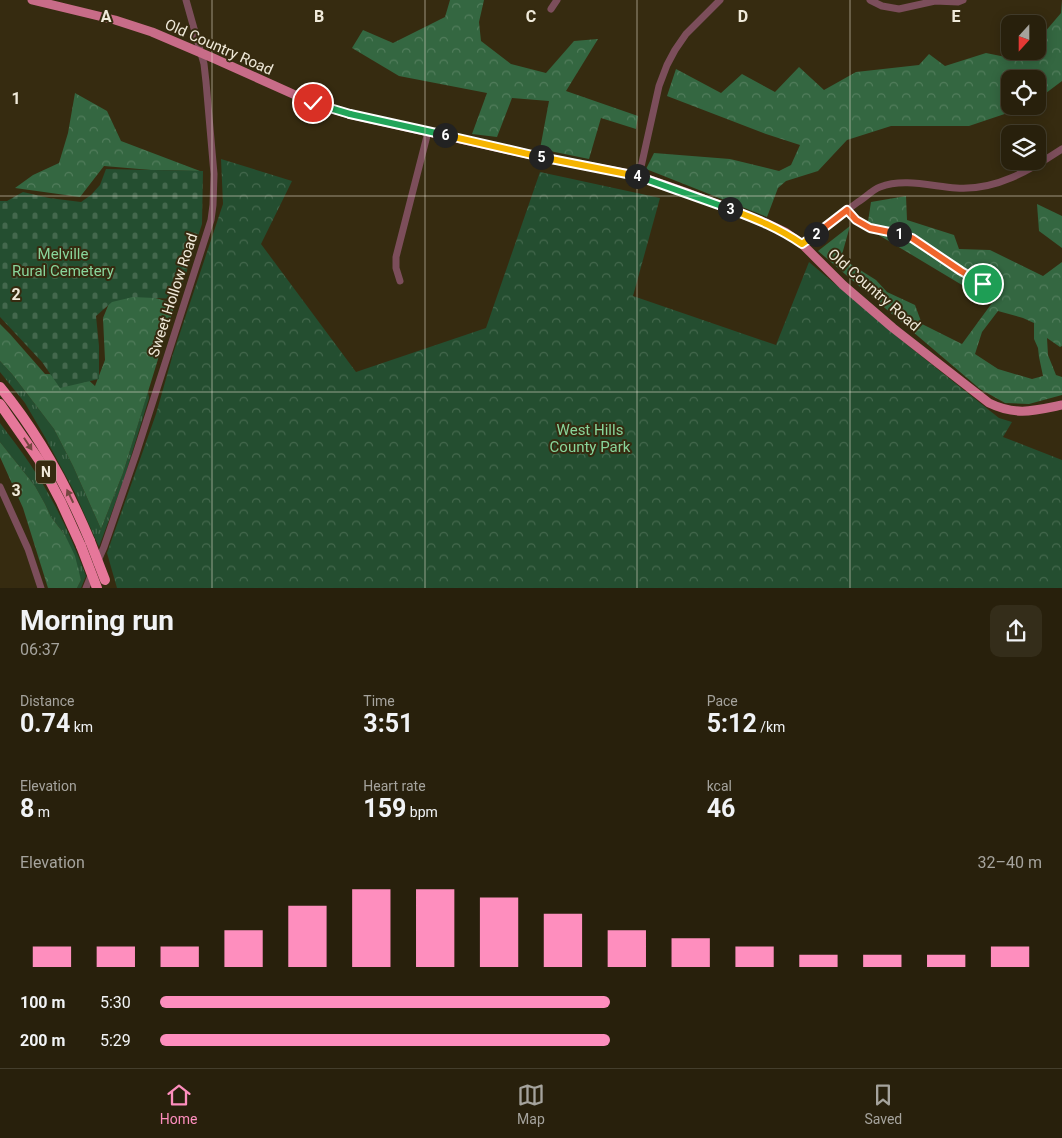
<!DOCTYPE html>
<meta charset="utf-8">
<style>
:root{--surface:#28200c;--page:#342d1a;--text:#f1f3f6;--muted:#a5a39d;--line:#443e2d;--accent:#fe8ebe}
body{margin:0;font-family:Roboto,sans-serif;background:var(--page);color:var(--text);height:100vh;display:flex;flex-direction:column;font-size:19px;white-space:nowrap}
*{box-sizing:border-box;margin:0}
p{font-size:16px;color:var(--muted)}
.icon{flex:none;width:28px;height:28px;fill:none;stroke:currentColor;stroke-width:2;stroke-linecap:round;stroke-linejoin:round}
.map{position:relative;height:588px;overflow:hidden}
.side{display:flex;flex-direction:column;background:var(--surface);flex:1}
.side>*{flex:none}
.needle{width:32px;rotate:201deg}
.buttons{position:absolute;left:1001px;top:15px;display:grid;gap:10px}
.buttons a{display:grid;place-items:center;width:45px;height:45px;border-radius:10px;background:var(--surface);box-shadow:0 2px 12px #0003,0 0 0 1px var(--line);font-size:25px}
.pin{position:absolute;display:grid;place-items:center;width:42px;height:42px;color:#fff;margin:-21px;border:2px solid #fff;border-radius:50%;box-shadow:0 1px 5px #0007}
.km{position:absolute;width:25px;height:25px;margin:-12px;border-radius:50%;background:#222;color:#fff;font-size:14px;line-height:25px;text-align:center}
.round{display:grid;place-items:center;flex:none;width:52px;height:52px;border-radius:10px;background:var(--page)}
.head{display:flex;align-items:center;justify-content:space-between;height:85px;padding:0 20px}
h1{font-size:28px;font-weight:700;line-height:38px}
.metrics{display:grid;grid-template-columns:repeat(3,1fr);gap:8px;height:85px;padding:5px 20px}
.metrics div{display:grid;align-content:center}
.metrics b{font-size:25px;font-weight:700}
.metrics small{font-size:14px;font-weight:400}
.metrics p{font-size:14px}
.chart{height:140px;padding:10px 20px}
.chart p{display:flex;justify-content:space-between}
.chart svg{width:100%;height:90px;margin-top:5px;stroke:var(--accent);stroke-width:6}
ul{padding:0 20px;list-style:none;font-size:16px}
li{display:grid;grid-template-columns:80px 60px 1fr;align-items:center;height:38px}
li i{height:12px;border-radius:6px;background:var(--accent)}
.tab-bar{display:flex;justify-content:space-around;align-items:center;height:70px;border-top:1px solid var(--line);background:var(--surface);font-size:14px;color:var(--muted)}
.tab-bar a{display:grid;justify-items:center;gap:2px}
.tab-bar .current{color:var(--accent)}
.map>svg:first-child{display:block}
.grass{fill:url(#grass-tufts)}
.forest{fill:url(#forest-crowns);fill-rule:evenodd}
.cemetery{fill:url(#cemetery-stones)}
.park{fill:url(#park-crowns)}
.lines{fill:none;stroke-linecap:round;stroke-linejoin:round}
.minor{stroke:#7c4e5b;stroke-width:7}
.major{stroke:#c86c88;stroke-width:9}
.highway{stroke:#e6779a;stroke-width:10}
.highway-bridge{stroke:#e6779a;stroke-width:10}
.oneway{fill:#744640}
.split-1-casing{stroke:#fff;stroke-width:10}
.split-2-casing{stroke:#fff;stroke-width:10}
.split-3-casing{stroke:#fff;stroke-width:10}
.split-4-casing{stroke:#fff;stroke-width:10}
.split-5-casing{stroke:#fff;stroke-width:10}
.split-6-casing{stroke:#fff;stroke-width:10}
.split-7-casing{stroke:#fff;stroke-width:10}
.split-8-casing{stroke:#fff;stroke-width:10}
.split-1{stroke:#f0652b;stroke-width:6}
.split-2{stroke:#f0652b;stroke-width:6}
.split-3{stroke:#f5b400;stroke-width:6}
.split-4{stroke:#22a559;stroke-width:6}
.split-5{stroke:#f5b400;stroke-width:6}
.split-6{stroke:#f5b400;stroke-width:6}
.split-7{stroke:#22a559;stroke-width:6}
.split-8{stroke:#22a559;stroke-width:6}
.grid{fill:none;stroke:#f0eada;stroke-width:1;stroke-opacity:0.55}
.labels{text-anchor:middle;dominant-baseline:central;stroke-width:4;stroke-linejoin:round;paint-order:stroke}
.shield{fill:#362b10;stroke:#b8b19d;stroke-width:1}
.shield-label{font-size:14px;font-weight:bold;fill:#f0eada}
.street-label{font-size:15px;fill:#f0eada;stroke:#362b10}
.park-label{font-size:15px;fill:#89d59b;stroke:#362b10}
.grid-label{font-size:16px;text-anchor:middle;font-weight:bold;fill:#f0eada;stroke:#362b10;stroke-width:4;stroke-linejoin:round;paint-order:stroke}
</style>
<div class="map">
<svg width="1062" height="588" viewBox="0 0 1062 588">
<defs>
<pattern id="grass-tufts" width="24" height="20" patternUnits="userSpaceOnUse" patternTransform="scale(1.25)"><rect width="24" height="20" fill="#244e30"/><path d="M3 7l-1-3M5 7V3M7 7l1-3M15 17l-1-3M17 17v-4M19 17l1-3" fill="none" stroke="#44684d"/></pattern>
<pattern id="forest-crowns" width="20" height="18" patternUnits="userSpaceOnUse" patternTransform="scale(1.25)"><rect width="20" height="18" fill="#346741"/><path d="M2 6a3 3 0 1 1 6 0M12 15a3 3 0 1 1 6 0" fill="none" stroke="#527d5c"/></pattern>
<pattern id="cemetery-stones" width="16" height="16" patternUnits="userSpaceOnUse" patternTransform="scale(1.25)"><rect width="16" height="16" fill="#244e30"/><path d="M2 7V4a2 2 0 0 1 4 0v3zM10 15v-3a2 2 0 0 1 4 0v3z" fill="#44684d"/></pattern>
<pattern id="park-crowns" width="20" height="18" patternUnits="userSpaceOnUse" patternTransform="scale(1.25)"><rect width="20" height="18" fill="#244e30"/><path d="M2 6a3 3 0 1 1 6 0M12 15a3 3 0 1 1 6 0" fill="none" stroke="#44684d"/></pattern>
</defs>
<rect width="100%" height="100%" fill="#362b10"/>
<g class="grass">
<path d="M0,361l12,13 42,55 19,37 28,63 22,-56 25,-82 1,7 -25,81 -25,68 -24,-54 -29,-54 -21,-36 -25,-31z"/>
<path d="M0,423c10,14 21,27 30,41 24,35 41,72 56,112l-5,12h-4l4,-8 -16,-45 -14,-18 -6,-13 -10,-18 -35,-44z"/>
</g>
<g class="forest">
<path d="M450,0h34l-5,22 2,19 30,23 35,9 28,-32 24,-2 -32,52 72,25 -2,13 -35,-11 -12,41 -49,-10 9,-48 -37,-3 -15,39 -25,-3 15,-41 -88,-17 -47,-28 11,-18 30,13 52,-26z"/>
<path d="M1062,0v81l-24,18v-20h-28v27h18l-59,20h-78l-44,14 -29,31 -32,10 -8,7 -11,29 -121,-48 8,-16 76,6 49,12 12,-6 9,-20 -34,-11 -99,-38 9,-27 45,24 21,-19 33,18 24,-25 25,23 32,-18 63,-7 10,-11 16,12 41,-13 35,7 7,-9h10v-11l23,-27z"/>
<path d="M75,93l32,18 14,30 79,30 -49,-1 -47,-4 -24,31 -65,-9 18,-13 26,-12 9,-30z"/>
<path d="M906,196l1,24 47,15 5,14 31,1 53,26 19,-14v84l-2,1 -13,-9 1,17 8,20 6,2v18l-33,9 -24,-1 -25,-14 -162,-138 32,-25 -9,32 35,22 11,12 28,13 7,19 40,20 30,-41 -125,-75 4,-26zM998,311l25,7 11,5v16l4,9 1,9 4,19 -11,3 -34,-10 -23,-15 7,-22z"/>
<path d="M1037,204l25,12v32l-23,-17z"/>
<path d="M133,291l42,13 -52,169 -22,56 -28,-63 -19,-37 -42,-55 -12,-13v-37l10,10 35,40 38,1 12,11 10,-26 -2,-42 9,-22z"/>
<path d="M0,442l35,44 10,18 6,13 14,18 10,21 6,24 -4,8h-29l-25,-80 -23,-51z"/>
</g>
<path class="cemetery" d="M106,169l97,2 -1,53 -17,53 -9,22 -43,-2 -21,5 -16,14 3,30v33l-39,9 -18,-26 -42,-45v-116h7l16,-9 26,6 32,4 10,-7 9,-10z"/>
<path class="park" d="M221,159l71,22 -31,63 95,128 130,-44 54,-156 120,26 -27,98 143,49 33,-83 97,82 93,74 13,4 -9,15 59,23v128h-945l-10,-35 49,-139 17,-60 50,-150z"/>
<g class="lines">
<g class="minor">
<path d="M870,0l12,6 17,3 36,-8 23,1 5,-2"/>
<path d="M551,9l6,-9"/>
<path d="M639,176l20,-90 8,-21 8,-15 11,-16 34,-34"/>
<path d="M847,210c3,3 5,7 8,9 15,14 39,12 57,19l49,33 22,13"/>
<path d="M802,244c19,-14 37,-28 56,-42 7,-4 14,-12 22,-15 23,-9 51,-1 76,1 40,3 74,-18 106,-39"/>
<path d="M400,281l-4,-13v-11l32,-125"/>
<path d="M0,487l28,62 13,39"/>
<path d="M97,563l7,-16 32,-93 75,-234 2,-15 1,-31 -8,-92 -2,-18 -18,-64"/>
<path d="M86,588l6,-15"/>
</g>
<path class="major" d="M32,0l83,20 37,12 61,26 100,45 36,11 196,44 94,18 46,16 81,31 19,9 17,12 41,41 50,43 96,75c27,13 44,8 73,2"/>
<g class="highway">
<path d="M0,387c38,46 67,99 90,154"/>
<path d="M0,404l39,56 22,42 20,44"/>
</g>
<g class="highway-bridge">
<path d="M90,541l15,39"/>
<path d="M81,546l16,42"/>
</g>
</g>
<defs><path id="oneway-solid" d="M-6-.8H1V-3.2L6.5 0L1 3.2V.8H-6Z" transform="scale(1.25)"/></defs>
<g class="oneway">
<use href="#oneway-solid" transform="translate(28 444) rotate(57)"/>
<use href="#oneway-solid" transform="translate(70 496) rotate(-116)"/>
</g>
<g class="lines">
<defs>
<path id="split-1" d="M899,234l13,4 49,33 22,13"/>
<path id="split-2" d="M816,234l31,-24 9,10 14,8 29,6"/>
<path id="split-3" d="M730,209c26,10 49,19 72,35l14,-10"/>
<path id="split-4" d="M637,176l93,33"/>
<path id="split-5" d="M541,157l96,19"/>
<path id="split-6" d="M445,135l96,22"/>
<path id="split-7" d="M350,114l95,21"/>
<path id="split-8" d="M313,103l37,11"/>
</defs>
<use href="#split-1" class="split-1-casing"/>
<use href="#split-2" class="split-2-casing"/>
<use href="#split-3" class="split-3-casing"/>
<use href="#split-4" class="split-4-casing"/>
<use href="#split-5" class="split-5-casing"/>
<use href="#split-6" class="split-6-casing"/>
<use href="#split-7" class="split-7-casing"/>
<use href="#split-8" class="split-8-casing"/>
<use href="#split-1" class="split-1"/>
<use href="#split-2" class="split-2"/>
<use href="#split-3" class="split-3"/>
<use href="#split-4" class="split-4"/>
<use href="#split-5" class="split-5"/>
<use href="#split-6" class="split-6"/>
<use href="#split-7" class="split-7"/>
<use href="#split-8" class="split-8"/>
</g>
<path class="grid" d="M212,0v588M425,0v588M637,0v588M850,0v588M0,196h1062M0,392h1062"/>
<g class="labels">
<rect class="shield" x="36" y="460.5" width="20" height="23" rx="4"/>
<g class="shield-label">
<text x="46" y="472">N</text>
</g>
<g class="street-label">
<text transform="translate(219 47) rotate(24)">Old Country Road</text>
<text transform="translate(874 290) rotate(41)">Old Country Road</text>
<text transform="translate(173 295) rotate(-72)">Sweet Hollow Road</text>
</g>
<g class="park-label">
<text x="63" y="254">Melville<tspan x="63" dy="17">Rural Cemetery</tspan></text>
<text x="590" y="430">West Hills<tspan x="590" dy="17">County Park</tspan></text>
</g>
</g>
<g class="grid-label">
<text x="106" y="22">A</text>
<text x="319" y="22">B</text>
<text x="531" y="22">C</text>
<text x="743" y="22">D</text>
<text x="956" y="22">E</text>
<text x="16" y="104">1</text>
<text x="16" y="300">2</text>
<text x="16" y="496">3</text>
</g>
</svg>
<div class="buttons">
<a><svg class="needle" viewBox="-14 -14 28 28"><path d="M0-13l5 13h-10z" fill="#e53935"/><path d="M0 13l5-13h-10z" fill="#a5a39d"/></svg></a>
<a><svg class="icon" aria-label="locate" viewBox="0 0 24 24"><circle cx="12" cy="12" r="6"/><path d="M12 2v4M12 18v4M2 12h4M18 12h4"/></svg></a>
<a><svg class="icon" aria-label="layers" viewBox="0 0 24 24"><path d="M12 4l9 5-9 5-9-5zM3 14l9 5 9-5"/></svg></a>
</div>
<div class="pin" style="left:983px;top:284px;background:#1e9e55"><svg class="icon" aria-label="arrive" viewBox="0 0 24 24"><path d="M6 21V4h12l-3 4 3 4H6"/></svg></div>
<div class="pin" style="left:313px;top:103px;background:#d93025"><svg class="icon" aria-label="check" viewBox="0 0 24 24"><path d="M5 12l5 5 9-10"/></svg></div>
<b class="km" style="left:899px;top:234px">1</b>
<b class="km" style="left:816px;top:234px">2</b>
<b class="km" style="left:730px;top:209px">3</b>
<b class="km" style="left:637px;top:176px">4</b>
<b class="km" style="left:541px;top:157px">5</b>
<b class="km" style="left:445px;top:135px">6</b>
</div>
<section class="side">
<div class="head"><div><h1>Morning run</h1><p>06:37</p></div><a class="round"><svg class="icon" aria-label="share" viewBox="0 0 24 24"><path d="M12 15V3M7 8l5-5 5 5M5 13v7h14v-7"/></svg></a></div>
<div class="metrics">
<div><p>Distance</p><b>0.74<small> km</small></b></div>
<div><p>Time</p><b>3:51</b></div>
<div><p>Pace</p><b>5:12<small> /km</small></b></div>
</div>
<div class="metrics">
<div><p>Elevation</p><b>8<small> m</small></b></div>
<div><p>Heart rate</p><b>159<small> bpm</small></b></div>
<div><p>kcal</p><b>46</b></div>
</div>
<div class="chart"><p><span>Elevation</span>32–40 m</p>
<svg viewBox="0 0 160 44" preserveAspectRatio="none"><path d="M5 44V34M15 44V34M25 44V34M35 44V26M45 44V14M55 44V6M65 44V6M75 44V10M85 44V18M95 44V26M105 44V30M115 44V34M125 44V38M135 44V38M145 44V38M155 44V34"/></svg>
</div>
<ul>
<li><b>100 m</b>5:30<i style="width:51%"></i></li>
<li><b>200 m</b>5:29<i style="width:51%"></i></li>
</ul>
</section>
<nav class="tab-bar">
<a class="current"><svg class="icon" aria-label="home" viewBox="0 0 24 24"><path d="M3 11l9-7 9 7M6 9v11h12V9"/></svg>Home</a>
<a><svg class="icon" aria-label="map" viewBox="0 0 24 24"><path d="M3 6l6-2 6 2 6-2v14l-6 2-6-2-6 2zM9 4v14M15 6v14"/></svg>Map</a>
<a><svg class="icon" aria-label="saved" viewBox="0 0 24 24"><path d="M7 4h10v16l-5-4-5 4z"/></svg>Saved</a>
</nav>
